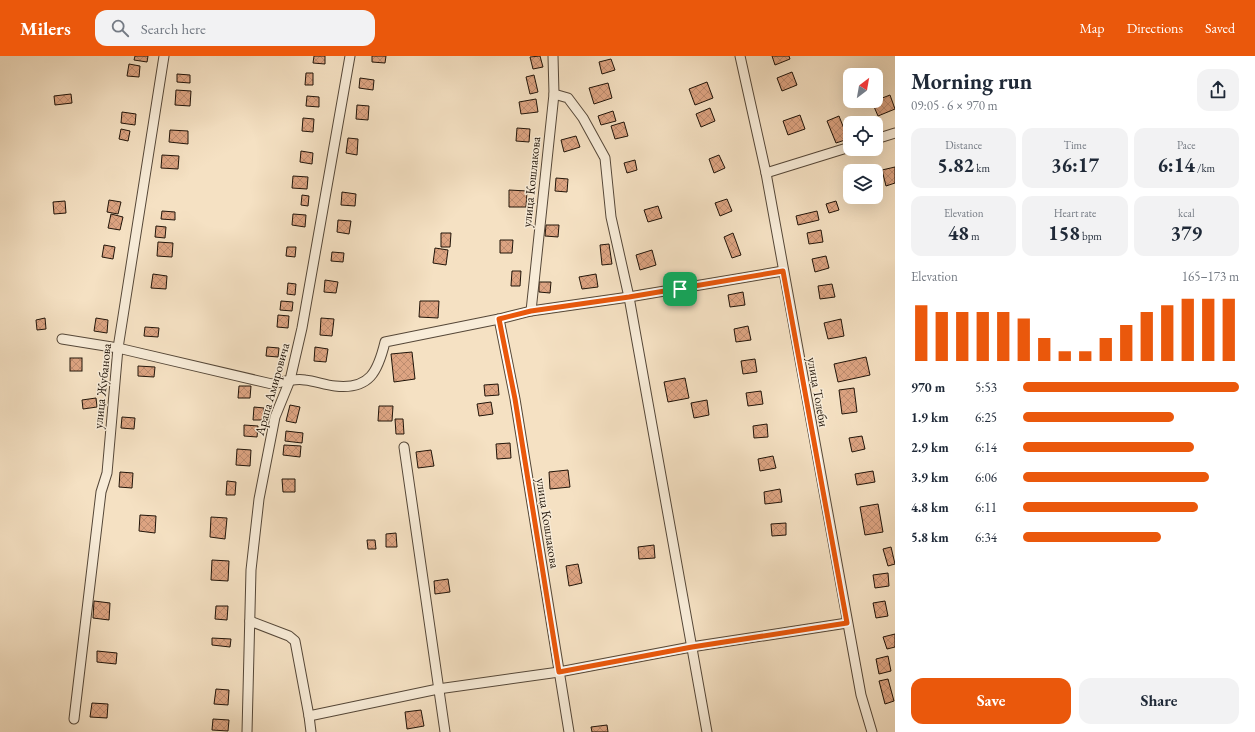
<!DOCTYPE html>
<meta charset="utf-8">
<style>
:root{--surface:#fff;--page:#f2f2f3;--text:#1f2937;--muted:#747a83;--accent:#ea580c}
body{margin:0;font-family:"EB Garamond",serif;background:var(--page);color:var(--text);height:100vh;display:flex;flex-direction:column;font-size:15px;white-space:nowrap}
*{box-sizing:border-box;margin:0}
p{font-size:13px;color:var(--muted)}
.icon{flex:none;width:22px;height:22px;fill:none;stroke:currentColor;stroke-width:2;stroke-linecap:round;stroke-linejoin:round}
.map{position:relative;flex:1;overflow:hidden}
.side{display:flex;flex-direction:column;background:var(--surface);width:360px}
.side>*{flex:none}
.needle{width:26px;rotate:31deg}
.buttons{position:absolute;left:843px;top:12px;display:grid;gap:8px}
.buttons a{display:grid;place-items:center;width:40px;height:40px;border-radius:8px;background:var(--surface);box-shadow:0 4px 16px #0002;font-size:20px}
.pin{position:absolute;display:grid;place-items:center;width:34px;height:34px;color:#fff;margin:-17px;border-radius:8px;box-shadow:0 2px 6px #0006}
.round{display:grid;place-items:center;flex:none;width:42px;height:42px;border-radius:12px;background:var(--page)}
.summary{display:flex;align-items:center;justify-content:space-between;height:68px;padding:0 16px}
h1{font-size:22px;font-weight:700;line-height:30px}
.figures{display:grid;grid-template-columns:repeat(3,1fr);gap:6px;height:68px;padding:4px 16px}
.figures div{display:grid;align-content:center;border-radius:10px;background:var(--page);text-align:center}
.figures b{font-size:20px;font-weight:700}
.figures small{font-size:11px;font-weight:400}
.figures p{font-size:11px}
.chart{height:112px;padding:8px 16px}
.chart p{display:flex;justify-content:space-between}
.chart svg{width:100%;height:72px;margin-top:4px;stroke:var(--accent);stroke-width:6}
.primary-button{display:flex;gap:8px;margin-top:auto;padding:8px 16px}
.primary-button a{flex:1;height:46px;border-radius:12px;background:var(--accent);color:#fff;font-size:16px;font-weight:700;line-height:46px;text-align:center}
.primary-button a+a{background:var(--page);color:var(--text)}
ul{padding:0 16px;list-style:none;font-size:13px}
li{display:grid;grid-template-columns:64px 48px 1fr;align-items:center;height:30px}
li i{height:10px;border-radius:5px;background:var(--accent)}
header{display:flex;align-items:center;gap:24px;box-sizing:border-box;height:56px;padding:0 20px;background:var(--accent);color:#fff}
header strong{font-size:19px}
nav{display:flex;gap:22px;margin-inline-start:auto;font-size:14px}
.search{width:280px;height:36px;background:var(--page);display:flex;align-items:center;gap:10px;box-sizing:border-box;padding:0 14px;border-radius:12px;color:var(--muted);font-size:15px}
main{display:flex;flex:1;min-height:0}
.map>svg:first-child{display:block}
.building{fill:url(#building-cross-hatch);stroke:#201409}
.lines{fill:none;stroke-linecap:round;stroke-linejoin:round}
.minor-casing{stroke:#554738;stroke-width:11}
.minor{stroke:#f8ecd8;stroke-width:9}
.route-casing{stroke:#fff;stroke-width:8}
.route{stroke:#ea580c;stroke-width:5}
.labels{text-anchor:middle;dominant-baseline:central;stroke-width:3;stroke-linejoin:round;paint-order:stroke}
.street-label{font-size:13px;fill:#201409;stroke:#f8ecd8}
</style>
<header>
<strong>Milers</strong>
<div class="search"><svg class="icon" aria-label="search" viewBox="0 0 24 24"><circle cx="10" cy="10" r="6"/><path d="M15 15l6 6"/></svg>Search here</div>
<nav><a>Map</a><a>Directions</a><a>Saved</a></nav>
</header>
<main>
<div class="map">
<svg width="895" height="676" viewBox="0 0 895 676">
<defs>
<pattern id="building-cross-hatch" width="8" height="8" patternUnits="userSpaceOnUse"><rect width="8" height="8" fill="#dda482"/><path d="M0 0l8 8M0 8l8-8" fill="none" stroke="#bd8c6f"/></pattern>
</defs>
<rect width="100%" height="100%" fill="#f5e1c3"/>
<filter id="stains"><feTurbulence type="fractalNoise" baseFrequency=".005" numOctaves="4"/><feColorMatrix values="0 0 0 0 .2 0 0 0 0 .09 0 0 0 0 .02 0 0 0 .5 -.17"/></filter>
<radialGradient id="worn" r=".72"><stop offset=".6" stop-color="#630" stop-opacity="0"/><stop offset="1" stop-color="#630" stop-opacity=".3"/></radialGradient>
<g class="building">
<path d="M135,0h13l-1,6 -13,-2z"/>
<path d="M314,0h11v8l-12,-1z"/>
<path d="M372,0h14l-1,7 -13,-1z"/>
<path d="M540,0l3,11 -10,2 -3,-12z"/>
<path d="M772,0h17l1,3 -15,6z"/>
<path d="M611,3l4,11 -13,4 -3,-12z"/>
<path d="M129,8l11,2 -1,11 -12,-1z"/>
<path d="M792,16l5,13 -15,6 -5,-13z"/>
<path d="M306,17h7v12h-8z"/>
<path d="M177,18l13,1v8l-13,-1z"/>
<path d="M534,19l4,17 -8,2 -4,-17z"/>
<path d="M360,22l14,2 -1,10 -14,-2z"/>
<path d="M707,26l6,16 -18,7 -6,-16z"/>
<path d="M608,27l4,15 -18,6 -5,-16z"/>
<path d="M176,34l15,1 -1,15 -15,-1z"/>
<path d="M71,38l1,9 -17,2 -1,-9z"/>
<path d="M890,39l5,14 -17,7 -6,-14z"/>
<path d="M307,40l12,1v10l-13,-1z"/>
<path d="M536,43l2,13 -17,2 -2,-12z"/>
<path d="M357,49l12,1 -1,14 -12,-1z"/>
<path d="M710,52l5,13 -14,6 -5,-13z"/>
<path d="M613,55l3,10 -15,4 -3,-9z"/>
<path d="M122,56l14,2 -1,11 -14,-2z"/>
<path d="M800,59l5,14 -17,6 -5,-14z"/>
<path d="M839,60l9,23 -12,4 -9,-22z"/>
<path d="M303,62l11,1 -1,13 -11,-1z"/>
<path d="M624,66l4,14 -13,3 -4,-13z"/>
<path d="M517,72l13,1 -1,13 -13,-1z"/>
<path d="M121,73l9,2 -2,10 -9,-2z"/>
<path d="M170,74l18,1v13l-19,-2z"/>
<path d="M576,80l4,11 -16,5 -3,-12z"/>
<path d="M348,82l10,1 -1,16 -11,-2z"/>
<path d="M301,95l12,2 -1,11 -12,-2z"/>
<path d="M162,99l17,1 -1,13 -17,-1z"/>
<path d="M719,99l6,13 -11,5 -5,-14z"/>
<path d="M635,104l2,10 -10,3 -3,-10z"/>
<path d="M895,111v16l-9,3 -4,-16z"/>
<path d="M293,120l15,1 -1,12 -15,-1z"/>
<path d="M556,122l12,1 -1,13 -12,-1z"/>
<path d="M850,123v16l-6,-14z"/>
<path d="M509,134l18,1 -1,16h-17z"/>
<path d="M342,136l14,2 -1,12 -14,-1z"/>
<path d="M302,139l7,1 -1,10 -7,-1z"/>
<path d="M727,143l5,12 -12,5 -5,-13z"/>
<path d="M109,144l12,2 -3,12 -11,-2z"/>
<path d="M65,145l1,12 -12,1 -1,-12z"/>
<path d="M836,145l3,9 -10,3 -3,-9z"/>
<path d="M658,150l4,12 -14,4 -4,-12z"/>
<path d="M162,155l13,1v8l-14,-1z"/>
<path d="M817,155l2,9 -21,5 -2,-9z"/>
<path d="M111,158l12,3 -3,13 -12,-2z"/>
<path d="M293,158l13,1 -1,12 -13,-2z"/>
<path d="M338,164l13,1 -2,13 -12,-2z"/>
<path d="M546,169h13l-1,12 -13,-1z"/>
<path d="M156,170l10,1 -1,11 -10,-1z"/>
<path d="M821,174l2,12 -14,2 -2,-11z"/>
<path d="M441,177h10l-1,14h-9z"/>
<path d="M733,177l8,22 -9,3 -8,-21z"/>
<path d="M500,184h13l-1,13h-12z"/>
<path d="M158,186l15,1 -1,14 -15,-1z"/>
<path d="M609,188l3,20 -10,1 -2,-20z"/>
<path d="M104,189l11,2 -2,12 -11,-2z"/>
<path d="M287,191h9l-1,10 -9,-1z"/>
<path d="M435,192l13,2 -2,15 -13,-2z"/>
<path d="M652,194l4,15 -16,5 -4,-15z"/>
<path d="M332,196l12,1 -1,9 -12,-1z"/>
<path d="M826,200l3,12 -14,4 -3,-13z"/>
<path d="M512,215h9l-1,15h-9z"/>
<path d="M153,218l14,2 -1,13 -15,-1z"/>
<path d="M596,218l2,13 -16,2 -3,-12z"/>
<path d="M325,224l13,2 -2,11 -12,-1z"/>
<path d="M539,226h12l-1,11 -11,-1z"/>
<path d="M288,227l8,1 -1,11 -8,-1z"/>
<path d="M832,228l3,13 -15,2 -2,-13z"/>
<path d="M743,236l2,13 -15,2 -2,-12z"/>
<path d="M281,245l12,1 -1,9 -12,-1z"/>
<path d="M420,245h19l-1,17 -19,-1z"/>
<path d="M278,259l11,1 -1,12 -11,-1z"/>
<path d="M45,262l1,11 -9,1 -1,-10z"/>
<path d="M96,262l12,2 -1,13 -13,-2z"/>
<path d="M321,262l13,1 -2,17 -12,-1z"/>
<path d="M841,263l3,17 -16,3 -4,-16z"/>
<path d="M748,270l3,14 -15,2 -2,-13z"/>
<path d="M145,271l14,1 -1,9 -14,-1z"/>
<path d="M267,291l12,1 -1,9 -12,-1z"/>
<path d="M315,291l13,2 -2,13 -12,-1z"/>
<path d="M412,296l3,27 -21,3 -3,-28z"/>
<path d="M866,301l4,18 -32,7 -4,-18z"/>
<rect x="70" y="302" width="12" height="13"/>
<path d="M755,303l2,13 -14,2 -2,-13z"/>
<path d="M138,310l17,1 -1,10 -16,-1z"/>
<path d="M685,322l4,20 -21,4 -4,-20z"/>
<path d="M498,328l1,11 -14,1 -1,-11z"/>
<path d="M239,330h12l-1,12h-12z"/>
<path d="M854,332l3,24 -15,2 -3,-24z"/>
<path d="M761,335l2,13 -15,2 -2,-13z"/>
<path d="M96,342l1,9 -14,2 -1,-9z"/>
<path d="M707,344l2,15 -15,3 -3,-15z"/>
<path d="M491,346l2,12 -14,2 -2,-12z"/>
<path d="M290,349l10,2 -4,16 -10,-2z"/>
<path d="M379,350h14l-1,15h-14z"/>
<path d="M254,351l10,1 -1,12h-10z"/>
<path d="M122,361l13,1 -1,11 -13,-1z"/>
<path d="M395,363h8l1,15h-8z"/>
<path d="M767,368l1,13 -14,1 -1,-12z"/>
<path d="M244,369l14,1 -1,11 -13,-1z"/>
<path d="M286,375l17,2 -1,10 -17,-2z"/>
<path d="M862,380l3,13 -13,3 -3,-14z"/>
<path d="M510,387l1,15 -14,1 -1,-15z"/>
<path d="M284,389l17,1 -1,11 -17,-2z"/>
<path d="M237,393l14,1 -1,16 -14,-1z"/>
<path d="M431,394l3,16 -16,2 -2,-16z"/>
<path d="M773,400l3,12 -16,3 -2,-12z"/>
<path d="M568,414l2,17 -20,2 -1,-17z"/>
<path d="M873,415l2,11 -18,3 -2,-11z"/>
<path d="M120,416l13,1 -1,15 -13,-1z"/>
<path d="M282,423h13v13h-12z"/>
<path d="M227,425l9,1 -1,13h-9z"/>
<path d="M780,433l2,13 -17,2 -1,-12z"/>
<path d="M878,448l5,28 -18,3 -5,-28z"/>
<path d="M140,459l16,1 -1,17 -16,-2z"/>
<path d="M211,461l16,1 -2,21 -15,-2z"/>
<path d="M786,467v12l-14,1 -1,-12z"/>
<path d="M396,477l1,14h-11v-13z"/>
<path d="M367,484h8l1,9h-8z"/>
<path d="M654,489l1,13 -16,1 -1,-12z"/>
<path d="M891,491l4,17 -7,2 -5,-17z"/>
<path d="M212,504l17,1 -1,20 -17,-1z"/>
<path d="M578,508l4,19 -13,3 -3,-20z"/>
<path d="M888,517l1,13 -14,2 -2,-13z"/>
<path d="M448,523l2,13 -15,2 -1,-13z"/>
<path d="M94,545l16,2 -1,17 -16,-2z"/>
<path d="M885,545l3,15 -12,2 -3,-15z"/>
<path d="M216,550h12l-1,14 -12,-1z"/>
<path d="M895,578v13l-8,2 -4,-12z"/>
<path d="M212,582l19,1 -1,8 -18,-2z"/>
<path d="M97,595l20,2 -1,11 -19,-2z"/>
<path d="M888,600l3,15 -12,3 -3,-15z"/>
<path d="M888,623l6,22 -9,3 -6,-23z"/>
<path d="M216,633l13,1 -1,15 -14,-1z"/>
<path d="M92,647l16,1 -1,14 -17,-1z"/>
<path d="M421,654l3,16 -17,3 -2,-17z"/>
<path d="M213,663l16,1 -1,11 -16,-1z"/>
<path d="M607,669l1,7h-16l-1,-5z"/>
</g>
<g class="lines">
<defs>
<g id="minor">
<path d="M740,0l26,117 95,522 11,37"/>
<path d="M554,38l14,4 15,20 22,40 6,59 18,80 78,435"/>
<path d="M876,83l19,-6"/>
<path d="M766,117l84,-26"/>
<path d="M531,255l23,-217 -1,-38"/>
<path d="M499,263l16,80 54,333"/>
<path d="M62,283l56,9 154,36c11,-2 22,-6 33,-4 10,1 20,5 30,6 35,4 43,-15 50,-44l114,-23 32,-8 98,-14 154,-26"/>
<path d="M404,391l41,285"/>
<path d="M250,565l39,15 6,5 14,75"/>
<path d="M74,663l27,-227 6,-19 11,-125 46,-292"/>
<path d="M247,676l4,-162 8,-71 16,-82 15,-37 12,-52 48,-272"/>
<path d="M311,676l-2,-16 129,-27 121,-17 132,-25 156,-24"/>
</g>
</defs>
<use href="#minor" class="minor-casing"/>
<use href="#minor" class="minor"/>
</g>
<g class="lines">
<defs>
<path id="route" d="M783,215l64,352 -155,24 -133,25 -44,-273 -16,-80 32,-8 98,-14z"/>
</defs>
<use href="#route" class="route-casing"/>
<use href="#route" class="route"/>
</g>
<g class="labels">
<g class="street-label">
<text transform="translate(531 126) rotate(-84)">улица Кошлакова</text>
<text transform="translate(102 330) rotate(-84)">улица Жубанова</text>
<text transform="translate(272 333) rotate(-74)">Арапа Амировича</text>
<text transform="translate(818 336) rotate(80)">улица Толеби</text>
<text transform="translate(548 467) rotate(81)">улица Кошлакова</text>
</g>
</g>
<rect width="100%" height="100%" filter="url(#stains)"/>
<rect width="100%" height="100%" fill="url(#worn)"/>
</svg>
<div class="buttons">
<a><svg class="needle" viewBox="-14 -14 28 28"><path d="M0-13l5 13h-10z" fill="#e53935"/><path d="M0 13l5-13h-10z" fill="#747a83"/></svg></a>
<a><svg class="icon" aria-label="locate" viewBox="0 0 24 24"><circle cx="12" cy="12" r="6"/><path d="M12 2v4M12 18v4M2 12h4M18 12h4"/></svg></a>
<a><svg class="icon" aria-label="layers" viewBox="0 0 24 24"><path d="M12 4l9 5-9 5-9-5zM3 14l9 5 9-5"/></svg></a>
</div>
<div class="pin" style="left:680px;top:233px;background:#1e9e55"><svg class="icon" aria-label="arrive" viewBox="0 0 24 24"><path d="M6 21V4h12l-3 4 3 4H6"/></svg></div>
</div>
<section class="side">
<div class="summary"><div><h1>Morning run</h1><p>09:05 · 6 × 970 m</p></div><a class="round"><svg class="icon" aria-label="share" viewBox="0 0 24 24"><path d="M12 15V3M7 8l5-5 5 5M5 13v7h14v-7"/></svg></a></div>
<div class="figures">
<div><p>Distance</p><b>5.82<small> km</small></b></div>
<div><p>Time</p><b>36:17</b></div>
<div><p>Pace</p><b>6:14<small> /km</small></b></div>
</div>
<div class="figures">
<div><p>Elevation</p><b>48<small> m</small></b></div>
<div><p>Heart rate</p><b>158<small> bpm</small></b></div>
<div><p>kcal</p><b>379</b></div>
</div>
<div class="chart"><p><span>Elevation</span>165–173 m</p>
<svg viewBox="0 0 160 44" preserveAspectRatio="none"><path d="M5 44V10M15 44V14M25 44V14M35 44V14M45 44V14M55 44V18M65 44V30M75 44V38M85 44V38M95 44V30M105 44V22M115 44V14M125 44V10M135 44V6M145 44V6M155 44V6"/></svg>
</div>
<ul>
<li><b>970 m</b>5:53<i style="width:100%"></i></li>
<li><b>1.9 km</b>6:25<i style="width:70%"></i></li>
<li><b>2.9 km</b>6:14<i style="width:79%"></i></li>
<li><b>3.9 km</b>6:06<i style="width:86%"></i></li>
<li><b>4.8 km</b>6:11<i style="width:81%"></i></li>
<li><b>5.8 km</b>6:34<i style="width:64%"></i></li>
</ul>
<div class="primary-button"><a>Save</a><a>Share</a></div>
</section>
</main>
